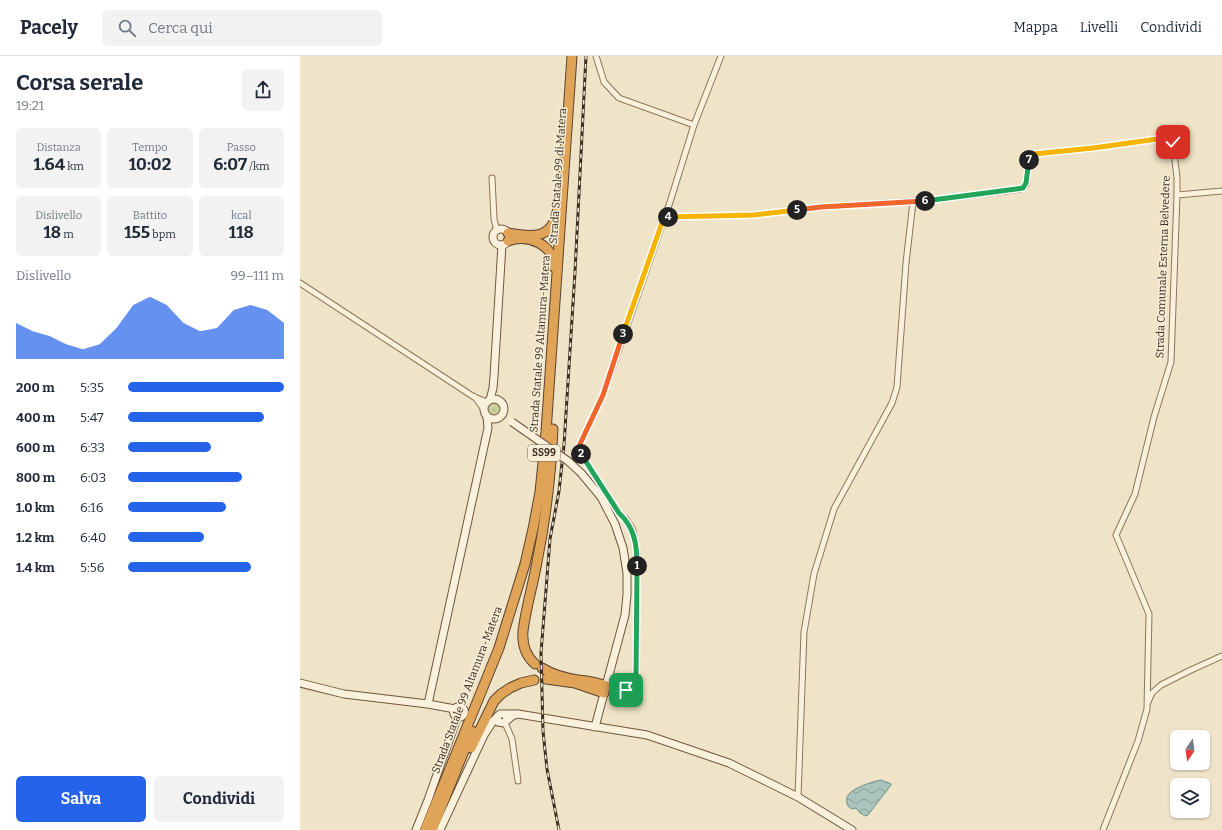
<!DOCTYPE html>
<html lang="it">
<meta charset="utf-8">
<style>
:root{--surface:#fff;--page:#f2f2f3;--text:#1f2937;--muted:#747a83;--line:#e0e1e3;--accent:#2563eb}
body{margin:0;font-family:Bitter,serif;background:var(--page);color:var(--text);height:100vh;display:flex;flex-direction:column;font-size:15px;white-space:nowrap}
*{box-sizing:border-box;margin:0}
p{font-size:13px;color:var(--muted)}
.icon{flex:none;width:22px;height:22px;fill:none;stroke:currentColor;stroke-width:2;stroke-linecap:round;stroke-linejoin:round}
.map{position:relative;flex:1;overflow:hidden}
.panel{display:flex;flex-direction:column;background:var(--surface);width:300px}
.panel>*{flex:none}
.needle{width:26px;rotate:194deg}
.controls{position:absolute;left:870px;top:674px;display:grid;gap:8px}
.controls a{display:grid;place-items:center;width:40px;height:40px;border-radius:6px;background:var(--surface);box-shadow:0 1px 3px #0004;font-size:20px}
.pin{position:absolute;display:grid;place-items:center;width:34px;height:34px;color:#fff;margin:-17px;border-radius:8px;box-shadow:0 2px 6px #0006}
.km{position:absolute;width:20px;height:20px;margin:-10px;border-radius:50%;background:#222;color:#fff;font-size:11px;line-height:20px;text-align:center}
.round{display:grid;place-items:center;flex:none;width:42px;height:42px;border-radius:6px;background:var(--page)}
.overview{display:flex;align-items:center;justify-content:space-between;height:68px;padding:0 16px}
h1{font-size:22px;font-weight:700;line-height:30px}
.stats{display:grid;grid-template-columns:repeat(3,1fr);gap:6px;height:68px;padding:4px 16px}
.stats div{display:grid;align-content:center;border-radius:6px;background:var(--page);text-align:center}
.stats b{font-size:17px;font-weight:700}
.stats small{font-size:11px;font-weight:400}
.stats p{font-size:11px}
.chart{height:112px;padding:8px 16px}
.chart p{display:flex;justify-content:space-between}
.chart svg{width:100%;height:72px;margin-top:4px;fill:var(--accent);opacity:.7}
.primary-button{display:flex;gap:8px;margin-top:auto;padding:8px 16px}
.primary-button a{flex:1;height:46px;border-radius:6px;background:var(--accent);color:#fff;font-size:16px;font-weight:700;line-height:46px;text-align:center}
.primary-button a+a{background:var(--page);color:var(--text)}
ul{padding:0 16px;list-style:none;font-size:13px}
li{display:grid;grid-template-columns:64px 48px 1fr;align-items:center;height:30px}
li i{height:10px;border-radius:5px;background:var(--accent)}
header{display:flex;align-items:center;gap:24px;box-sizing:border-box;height:56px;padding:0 20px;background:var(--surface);border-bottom:1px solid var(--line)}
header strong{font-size:19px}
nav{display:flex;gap:22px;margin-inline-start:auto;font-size:14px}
.search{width:280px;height:36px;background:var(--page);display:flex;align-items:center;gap:10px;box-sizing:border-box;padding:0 14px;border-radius:6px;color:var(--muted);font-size:15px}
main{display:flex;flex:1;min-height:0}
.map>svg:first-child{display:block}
.grass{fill:url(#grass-dots)}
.water{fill:url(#water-waves);stroke:#6f938a}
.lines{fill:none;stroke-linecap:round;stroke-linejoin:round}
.street-casing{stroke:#8d765c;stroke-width:7}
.secondary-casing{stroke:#6f573f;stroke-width:9}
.highway-casing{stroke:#5b4430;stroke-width:11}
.street{stroke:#faf1dc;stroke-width:5}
.secondary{stroke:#faf1dc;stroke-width:7}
.highway{stroke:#e0a458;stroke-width:9}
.rail-casing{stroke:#3d2e20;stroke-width:3}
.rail{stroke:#f7eed8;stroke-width:1.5;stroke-dasharray:4.5;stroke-linecap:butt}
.secondary-bridge-casing{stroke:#6f573f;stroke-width:9;stroke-linecap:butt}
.secondary-bridge{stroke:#faf1dc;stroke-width:7}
.split-1-casing{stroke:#fff;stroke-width:8}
.split-2-casing{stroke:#fff;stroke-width:8}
.split-3-casing{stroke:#fff;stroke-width:8}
.split-4-casing{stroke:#fff;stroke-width:8}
.split-5-casing{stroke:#fff;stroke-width:8}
.split-6-casing{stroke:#fff;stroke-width:8}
.split-7-casing{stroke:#fff;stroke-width:8}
.split-8-casing{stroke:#fff;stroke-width:8}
.split-1{stroke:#22a559;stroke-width:5}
.split-2{stroke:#22a559;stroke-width:5}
.split-3{stroke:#f0652b;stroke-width:5}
.split-4{stroke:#f5b400;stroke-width:5}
.split-5{stroke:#f5b400;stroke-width:5}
.split-6{stroke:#f0652b;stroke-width:5}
.split-7{stroke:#22a559;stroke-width:5}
.split-8{stroke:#f5b400;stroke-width:5}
.labels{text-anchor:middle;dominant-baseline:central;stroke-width:3;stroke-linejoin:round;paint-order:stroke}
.shield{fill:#f7eed8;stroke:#756857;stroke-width:1}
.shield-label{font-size:10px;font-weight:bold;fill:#3d2e20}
.street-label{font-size:11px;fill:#3d2e20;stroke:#f7eed8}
</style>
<header>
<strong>Pacely</strong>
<div class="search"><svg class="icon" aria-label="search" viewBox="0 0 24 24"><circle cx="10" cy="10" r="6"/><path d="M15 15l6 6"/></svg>Cerca qui</div>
<nav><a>Mappa</a><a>Livelli</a><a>Condividi</a></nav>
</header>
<main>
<section class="panel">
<div class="overview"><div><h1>Corsa serale</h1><p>19:21</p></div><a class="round"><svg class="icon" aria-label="share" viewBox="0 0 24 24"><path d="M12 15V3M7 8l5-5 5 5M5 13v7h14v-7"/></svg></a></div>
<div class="stats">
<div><p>Distanza</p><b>1.64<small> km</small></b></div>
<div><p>Tempo</p><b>10:02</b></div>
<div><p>Passo</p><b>6:07<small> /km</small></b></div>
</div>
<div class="stats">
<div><p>Dislivello</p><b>18<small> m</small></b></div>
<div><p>Battito</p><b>155<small> bpm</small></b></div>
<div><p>kcal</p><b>118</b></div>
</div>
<div class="chart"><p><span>Dislivello</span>99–111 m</p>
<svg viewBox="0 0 160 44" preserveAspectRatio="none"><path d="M0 44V22L10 27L20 30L30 35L40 38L50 35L60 25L70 11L80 6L90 11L100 22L110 27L120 25L130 14L140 11L150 14L160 22V44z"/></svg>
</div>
<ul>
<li><b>200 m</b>5:35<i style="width:100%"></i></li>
<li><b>400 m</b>5:47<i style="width:87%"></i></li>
<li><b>600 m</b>6:33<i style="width:53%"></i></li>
<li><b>800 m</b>6:03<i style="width:73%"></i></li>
<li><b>1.0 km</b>6:16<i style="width:63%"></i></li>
<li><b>1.2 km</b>6:40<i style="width:49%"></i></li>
<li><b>1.4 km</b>5:56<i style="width:79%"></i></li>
</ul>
<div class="primary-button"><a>Salva</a><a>Condividi</a></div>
</section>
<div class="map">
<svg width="922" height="774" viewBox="0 0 922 774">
<defs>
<pattern id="grass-dots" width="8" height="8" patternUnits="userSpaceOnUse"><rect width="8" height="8" fill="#c9cf9b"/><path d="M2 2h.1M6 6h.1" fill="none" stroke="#aeb285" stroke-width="1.8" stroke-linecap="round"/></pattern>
<pattern id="water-waves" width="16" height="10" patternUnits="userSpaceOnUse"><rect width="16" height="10" fill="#a9c4bc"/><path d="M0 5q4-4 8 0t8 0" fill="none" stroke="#8ba098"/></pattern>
</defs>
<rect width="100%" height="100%" fill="#f0e4c8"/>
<circle class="grass" cx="193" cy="354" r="7"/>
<path class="water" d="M581,724l10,4v1l-23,30 -3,1 -5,-3 -4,-5 -4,1 -4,-3c-2,-4 -2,-9 1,-12 4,-6 25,-13 32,-14z"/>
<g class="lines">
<defs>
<g id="street">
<path d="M296,0l8,26 15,16 75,27"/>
<path d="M192,122l2,41 3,12"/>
<path d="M877,139l45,-4"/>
<path d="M364,161l90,-2 67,-8 112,-7 88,-11 5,-4 3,-26 1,-3 4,-2 59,-6 79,-11 5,40v18l-6,167 -17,55 -19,77 -19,41 33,79 -2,95 -9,32 -35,89"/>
<path d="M0,227l174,114 13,5"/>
<path d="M175,341l8,11"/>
<path d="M306,630c13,4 23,8 30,-8l1,-124 -4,-24 -7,-11 -7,-6 -39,-61v-8l23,-49 67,-193 24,-77 27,-69"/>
<path d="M848,646l4,-9 9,-8 30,-15 31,-14"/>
<path d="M205,667l7,16 6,42"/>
<path d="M498,741l6,-165 10,-58 20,-65 58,-106 5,-16 9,-124 7,-61"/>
</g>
<g id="secondary">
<circle cx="201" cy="181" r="8"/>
<circle cx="194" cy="353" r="10"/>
<path d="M190,344l3,-12 1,-12 8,-131"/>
<path d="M281,417l20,24 14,27 8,24 4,25v22l-2,20 -30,112"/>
<path d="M0,627l44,11 84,10 27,5"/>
<path d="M128,648l60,-276 -1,-11"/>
<circle cx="159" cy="656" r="5.5"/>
<path d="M205,658h13l129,21 82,28 69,34 54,33"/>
<path d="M207,664l-1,-5 -2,-1h-4l-3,3 1,5 6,1 8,-7 6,-2"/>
<path d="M116,774l12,-30 29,-82"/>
<path d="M140,774l44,-95 9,-14 4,-4"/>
</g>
<g id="highway">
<path d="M208,177c22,4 44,7 49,-21"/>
<path d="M208,185c20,-7 46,3 46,26"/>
<path d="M235,608c-10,-9 -13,-21 -12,-33 3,-24 10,-46 14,-69 9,-44 14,-89 16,-133"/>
<path d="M242,612c11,7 23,10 36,12 10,1 18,2 28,6"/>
<path d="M246,623l29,4 29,10"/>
<path d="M171,692l23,-47 7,-7 9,-6 11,-5 13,-3"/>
<path d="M125,774l74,-182 26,-84 8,-35 7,-37 6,-60 26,-376"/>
<path d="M132,774l40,-99"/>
</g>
</defs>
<use href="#street" class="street-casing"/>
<use href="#secondary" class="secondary-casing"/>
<use href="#highway" class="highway-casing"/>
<use href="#street" class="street"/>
<use href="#secondary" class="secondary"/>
<use href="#highway" class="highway"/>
<defs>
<path id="rail" d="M259,774l-12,-61 -4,-38 -2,-78 9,-114 9,-48 5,-46 11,-173 11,-216"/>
</defs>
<use href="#rail" class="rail-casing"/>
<use href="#rail" class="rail"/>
<defs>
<path id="secondary-bridge" d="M212,366l56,39 13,12"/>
</defs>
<use href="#secondary-bridge" class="secondary-bridge-casing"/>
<use href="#secondary-bridge" class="secondary-bridge"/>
</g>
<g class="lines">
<defs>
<path id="split-1" d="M326,634c6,-3 7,-6 10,-12l1,-112"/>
<path id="split-2" d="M281,398l38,59c16,15 18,32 18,53"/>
<path id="split-3" d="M281,398l-1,-10 23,-49 20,-61"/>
<path id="split-4" d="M323,278l41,-117h4"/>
<path id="split-5" d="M368,161l86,-2 43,-5"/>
<path id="split-6" d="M497,154l24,-3 104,-6"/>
<path id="split-7" d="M625,145l98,-13 3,-5 3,-23"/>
<path id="split-8" d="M729,104l1,-4 4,-2 59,-6 79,-11 1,5"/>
</defs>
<use href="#split-1" class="split-1-casing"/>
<use href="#split-2" class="split-2-casing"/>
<use href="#split-3" class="split-3-casing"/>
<use href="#split-4" class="split-4-casing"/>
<use href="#split-5" class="split-5-casing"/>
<use href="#split-6" class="split-6-casing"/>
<use href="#split-7" class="split-7-casing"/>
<use href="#split-8" class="split-8-casing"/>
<use href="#split-1" class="split-1"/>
<use href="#split-2" class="split-2"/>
<use href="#split-3" class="split-3"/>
<use href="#split-4" class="split-4"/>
<use href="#split-5" class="split-5"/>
<use href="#split-6" class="split-6"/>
<use href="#split-7" class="split-7"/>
<use href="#split-8" class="split-8"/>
</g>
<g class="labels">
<rect class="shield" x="228" y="389" width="32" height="16" rx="3"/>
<g class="shield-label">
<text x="244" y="397">SS99</text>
</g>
<g class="street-label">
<text transform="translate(258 120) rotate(-86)">Strada Statale 99 di Matera</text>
<text transform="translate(863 211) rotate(-88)">Strada Comunale Esterna Belvedere</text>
<text transform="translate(240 288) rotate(-86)">Strada Statale 99 Altamura-Matera</text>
<text transform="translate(167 634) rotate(-69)">Strada Statale 99 Altamura-Matera</text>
</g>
</g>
</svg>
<div class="controls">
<a><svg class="needle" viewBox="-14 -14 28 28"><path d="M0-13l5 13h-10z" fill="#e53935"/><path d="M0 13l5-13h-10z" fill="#747a83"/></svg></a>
<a><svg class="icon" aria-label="layers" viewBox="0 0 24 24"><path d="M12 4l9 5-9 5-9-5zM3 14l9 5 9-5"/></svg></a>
</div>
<div class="pin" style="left:326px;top:634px;background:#1e9e55"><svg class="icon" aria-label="arrive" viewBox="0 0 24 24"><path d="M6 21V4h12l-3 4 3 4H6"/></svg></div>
<div class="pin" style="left:873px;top:86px;background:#d93025"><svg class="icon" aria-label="check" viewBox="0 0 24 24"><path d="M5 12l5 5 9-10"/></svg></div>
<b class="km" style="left:337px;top:510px">1</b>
<b class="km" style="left:281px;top:398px">2</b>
<b class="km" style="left:323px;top:278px">3</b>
<b class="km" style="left:368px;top:161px">4</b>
<b class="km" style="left:497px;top:154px">5</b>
<b class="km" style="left:625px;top:145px">6</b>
<b class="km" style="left:729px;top:104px">7</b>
</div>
</main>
